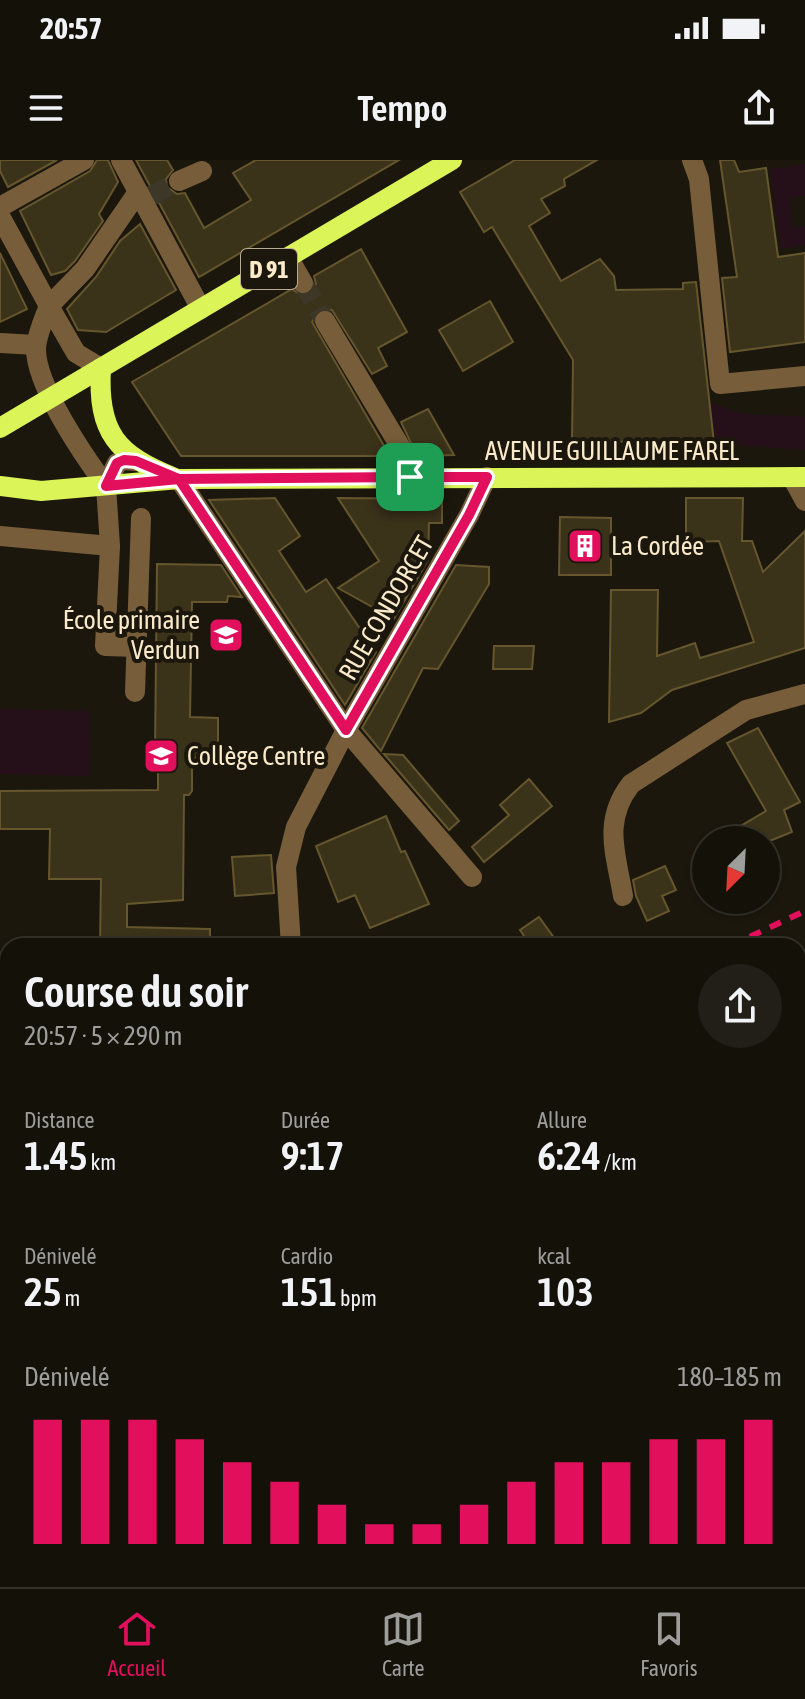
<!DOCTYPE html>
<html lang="fr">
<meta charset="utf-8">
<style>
:root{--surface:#141109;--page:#211f17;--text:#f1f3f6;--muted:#9d9d9c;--line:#33312a;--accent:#e20f5d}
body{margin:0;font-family:"Asap Condensed",sans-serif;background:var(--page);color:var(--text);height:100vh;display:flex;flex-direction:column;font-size:30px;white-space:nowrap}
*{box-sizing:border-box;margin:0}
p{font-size:26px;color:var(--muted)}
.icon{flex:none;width:44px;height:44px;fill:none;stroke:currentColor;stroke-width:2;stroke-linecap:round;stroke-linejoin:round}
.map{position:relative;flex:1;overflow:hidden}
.side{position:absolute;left:0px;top:778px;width:806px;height:650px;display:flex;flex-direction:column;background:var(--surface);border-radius:24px 24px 0 0;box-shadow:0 2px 6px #0004,0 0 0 2px var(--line)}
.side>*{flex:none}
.needle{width:52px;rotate:204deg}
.buttons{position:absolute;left:692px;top:666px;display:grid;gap:16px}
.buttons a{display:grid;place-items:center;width:88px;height:88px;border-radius:50%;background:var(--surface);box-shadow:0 2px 6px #0004,0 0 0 2px var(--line);font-size:40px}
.pin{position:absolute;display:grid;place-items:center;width:68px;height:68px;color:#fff;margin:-34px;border-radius:16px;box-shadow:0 4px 12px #0006}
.round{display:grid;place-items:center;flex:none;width:84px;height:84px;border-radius:42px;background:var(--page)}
.summary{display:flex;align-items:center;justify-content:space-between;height:136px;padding:0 24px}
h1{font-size:44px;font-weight:600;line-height:60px}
.figures{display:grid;grid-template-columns:repeat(3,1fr);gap:12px;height:136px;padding:8px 24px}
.figures div{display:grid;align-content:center}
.figures b{font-size:40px;font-weight:600}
.figures small{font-size:22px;font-weight:400}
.figures p{font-size:22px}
.chart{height:224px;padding:16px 24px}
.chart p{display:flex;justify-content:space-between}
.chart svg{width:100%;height:144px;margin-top:8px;stroke:var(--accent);stroke-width:6}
.status{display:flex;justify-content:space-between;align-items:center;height:56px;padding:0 40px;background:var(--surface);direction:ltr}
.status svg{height:22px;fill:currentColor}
header{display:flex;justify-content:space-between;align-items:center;height:104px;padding:0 24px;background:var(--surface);font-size:36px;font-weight:600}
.menu{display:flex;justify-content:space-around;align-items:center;height:112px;border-top:2px solid var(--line);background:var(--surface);font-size:22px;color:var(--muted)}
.menu a{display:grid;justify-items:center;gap:4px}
.menu .active{color:var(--accent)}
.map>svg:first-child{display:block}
.green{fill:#25101a}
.building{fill:#3b321a;stroke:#65562d;stroke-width:2}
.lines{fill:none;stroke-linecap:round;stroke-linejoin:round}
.minor-tunnel{stroke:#3d3728;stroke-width:20;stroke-dasharray:20 10;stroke-linecap:butt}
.minor{stroke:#775d3a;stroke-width:20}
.major{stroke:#dbf458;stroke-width:20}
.rail{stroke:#e20f5d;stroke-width:6;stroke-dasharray:12 10;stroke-linecap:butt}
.route-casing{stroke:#fff;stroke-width:16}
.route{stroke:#e20f5d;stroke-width:10}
.labels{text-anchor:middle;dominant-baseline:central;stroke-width:8;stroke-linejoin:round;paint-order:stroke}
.shield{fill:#1b170c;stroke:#b8ab91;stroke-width:2}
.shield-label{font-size:24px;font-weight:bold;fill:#fbeaca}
.street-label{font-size:26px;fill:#fbeaca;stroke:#1b170c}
.poi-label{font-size:26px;fill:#fbeaca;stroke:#1b170c;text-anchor:start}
</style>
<div class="status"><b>20:57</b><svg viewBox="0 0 49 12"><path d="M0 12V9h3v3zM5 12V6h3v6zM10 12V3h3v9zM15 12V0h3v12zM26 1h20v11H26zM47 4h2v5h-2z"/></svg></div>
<header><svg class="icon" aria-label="menu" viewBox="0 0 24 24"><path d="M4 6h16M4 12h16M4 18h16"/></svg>Tempo<svg class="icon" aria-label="share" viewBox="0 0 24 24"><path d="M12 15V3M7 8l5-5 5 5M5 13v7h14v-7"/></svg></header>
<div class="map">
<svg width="805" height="1427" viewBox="0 0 805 1427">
<rect width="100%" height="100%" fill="#1b170c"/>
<g class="green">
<path d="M805,4v32l-15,2 3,29 12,-1v19l-24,4 -11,-80z"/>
<path d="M708,239c34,23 59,13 97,18v33l-91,-7z"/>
<path d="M0,549l90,2 -1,65 -89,-2z"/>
<path d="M798,1142l7,5v280h-305l11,-7h287z"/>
</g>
<g class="building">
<path d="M0,0h57l-49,27 -8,-16z"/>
<path d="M97,0h11l10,22 -19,32 4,7 -28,40 -10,10 -14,4 -31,-64 70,-40z"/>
<path d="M136,0h31l6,10 -7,9 1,8 10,7 8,-1 19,35 47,-28 -18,-27 23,-13h143l-200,117z"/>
<path d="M515,0h82l-33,19 1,7 -24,13 9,14 -21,13 32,55 39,-22 14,17 2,14 67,-1v-6l13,-1 18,161 -142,-2 1,-81 -81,-133 -8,5 -24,-40z"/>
<path d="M720,0h14l5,12 27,-4 12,89 27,-4v89l-75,10 -8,-74 15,-1z"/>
<path d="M140,64l36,66 -70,42 -28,-2 -11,-21 29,-32 24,-36z"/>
<path d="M361,89l46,83 -29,16 9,18 -15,8 -40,-64h-13l-7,12 78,134h-209l-49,-74 160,-93 10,7 8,-2 6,-10 -2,-8z"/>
<path d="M0,93l27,56 -27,13z"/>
<path d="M490,141l23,41 -50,29 -24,-41z"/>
<path d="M428,249l26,46 -37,1 -16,-34z"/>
<path d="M275,338l25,38 -21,15 27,41 20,-13 50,73 -31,53 -136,-205z"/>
<path d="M338,338l104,1v24h-13l-1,37 -34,59 -56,-31 41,-27z"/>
<path d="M686,338h57l-1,43h10l11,31 42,-41v117l-133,42 -31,23 -32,9 2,-132h47l-1,66 38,-13 5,15 54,-16 -35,-101 -33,1z"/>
<path d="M560,357l51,1v57h-52z"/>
<path d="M157,404l64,1 21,32 -14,-1 -1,6h-35l-2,115 28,1v36l-26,4v33l-3,4h-5l-1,105 -56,4v23l83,2v17h-110l1,-67h-52l1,-50h-50v-38l158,-1v-37h-3z"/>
<path d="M456,405l33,2v17l-51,85 -15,-1 -42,83 -19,-23z"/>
<path d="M494,486h40l-2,23h-39z"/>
<path d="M758,568l42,74 -16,8 8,22 -20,8h-55l49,-29 -39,-68z"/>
<path d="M384,594l19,1 56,66 -10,9z"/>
<path d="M529,619l23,27 -68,56 -12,-15 37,-32 -9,-10z"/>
<path d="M386,656l15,36 4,-1 24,53 -59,24 -15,-33 -17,7 -22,-56z"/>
<path d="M271,695l3,38 -39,3 -3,-39z"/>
<path d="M665,706l11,24 -14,6 7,15 -22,10 -11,-25 -3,-16z"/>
<path d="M539,757l21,29h-29l-11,-16z"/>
</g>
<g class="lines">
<g class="minor-tunnel">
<path d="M151,36l28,-15"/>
<path d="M303,123l22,38"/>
</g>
<g class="minor">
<path d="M121,0l80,149"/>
<path d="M692,0l7,19 21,205 85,-8"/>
<path d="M179,21l23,-10"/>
<path d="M0,47l84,-47"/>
<path d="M0,56l49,90c-5,13 -12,28 -13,42 -1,37 48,108 70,138"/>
<path d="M288,97l15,26"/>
<path d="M325,161l76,127 9,29"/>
<path d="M0,183l36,2"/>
<path d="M101,208l-25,-15 -27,-47 36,-37 53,-77"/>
<path d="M792,317l13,24"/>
<path d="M179,319l167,251 126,147"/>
<path d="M0,376l110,10"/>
<path d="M136,487l-31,-1 5,-100 -4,-60 11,-23 7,-3 12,1"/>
<path d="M135,532l6,-174"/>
<path d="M623,736c-7,-42 -21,-75 8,-112l115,-74 59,-16"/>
<path d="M291,786l-5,-79 10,-40 50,-97 123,-215 18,-38"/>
<path d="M0,1388l8,-6"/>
</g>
<g class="major">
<path d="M101,208c-4,65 16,87 74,110"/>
<path d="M0,268l452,-268"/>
<path d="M0,326l41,5 138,-12 626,-2"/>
<path d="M798,838l7,-3"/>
<path d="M0,1178l8,-3"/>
</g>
<g class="rail">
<path d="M730,786l75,-35"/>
<path d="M0,1121l8,-4"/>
</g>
</g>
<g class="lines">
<defs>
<path id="route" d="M410,317l-231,2 -43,-18 -12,-1 -7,3 -11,23 73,-7 167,251 123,-215 18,-38h-77"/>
</defs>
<use href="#route" class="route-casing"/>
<use href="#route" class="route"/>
</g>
<defs>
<symbol id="building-square" viewBox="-11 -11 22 22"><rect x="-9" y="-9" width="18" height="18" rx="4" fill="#e20f5d" stroke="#1b170c"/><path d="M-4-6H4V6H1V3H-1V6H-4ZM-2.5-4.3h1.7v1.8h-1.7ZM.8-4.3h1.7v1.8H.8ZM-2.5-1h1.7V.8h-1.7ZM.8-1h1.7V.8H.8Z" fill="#fff"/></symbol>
<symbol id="school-square" viewBox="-11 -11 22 22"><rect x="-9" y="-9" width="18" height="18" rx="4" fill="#e20f5d" stroke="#1b170c"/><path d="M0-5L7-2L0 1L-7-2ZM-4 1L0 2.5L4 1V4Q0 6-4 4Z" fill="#fff"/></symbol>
</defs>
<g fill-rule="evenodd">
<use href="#building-square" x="565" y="366" width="40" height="40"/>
<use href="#school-square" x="206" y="455" width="40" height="40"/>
<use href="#school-square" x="141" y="576" width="40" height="40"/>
</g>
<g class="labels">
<rect class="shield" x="241" y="89" width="56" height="40" rx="6"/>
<g class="shield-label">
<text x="269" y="109">D 91</text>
</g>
<g class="street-label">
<text x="612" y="291">AVENUE GUILLAUME FAREL</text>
<text transform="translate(386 448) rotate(-60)">RUE CONDORCET</text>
</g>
<g class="poi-label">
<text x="611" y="386">La Cordée</text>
<text x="200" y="460" text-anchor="end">École primaire<tspan x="200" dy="30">Verdun</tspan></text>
<text x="187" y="596">Collège Centre</text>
</g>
</g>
</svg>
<div class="buttons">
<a><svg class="needle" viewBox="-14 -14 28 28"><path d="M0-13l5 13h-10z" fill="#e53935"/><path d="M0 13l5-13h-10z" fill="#9d9d9c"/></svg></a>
</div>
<div class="pin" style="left:410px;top:317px;background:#1e9e55"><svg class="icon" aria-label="arrive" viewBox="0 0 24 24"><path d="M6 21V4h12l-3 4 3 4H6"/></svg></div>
<section class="side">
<div class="summary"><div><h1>Course du soir</h1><p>20:57 · 5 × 290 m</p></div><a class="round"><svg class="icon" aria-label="share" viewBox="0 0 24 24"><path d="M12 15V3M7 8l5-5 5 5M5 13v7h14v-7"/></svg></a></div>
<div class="figures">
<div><p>Distance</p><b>1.45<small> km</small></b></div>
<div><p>Durée</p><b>9:17</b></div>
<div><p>Allure</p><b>6:24<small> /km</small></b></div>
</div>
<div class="figures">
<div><p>Dénivelé</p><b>25<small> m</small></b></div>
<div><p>Cardio</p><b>151<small> bpm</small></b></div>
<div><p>kcal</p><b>103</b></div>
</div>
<div class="chart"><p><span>Dénivelé</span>180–185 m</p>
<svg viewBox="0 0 160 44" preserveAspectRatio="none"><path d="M5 44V6M15 44V6M25 44V6M35 44V12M45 44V19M55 44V25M65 44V32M75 44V38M85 44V38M95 44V32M105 44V25M115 44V19M125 44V19M135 44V12M145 44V12M155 44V6"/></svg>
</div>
</section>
</div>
<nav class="menu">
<a class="active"><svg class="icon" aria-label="home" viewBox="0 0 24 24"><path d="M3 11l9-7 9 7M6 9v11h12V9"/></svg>Accueil</a>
<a><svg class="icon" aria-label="map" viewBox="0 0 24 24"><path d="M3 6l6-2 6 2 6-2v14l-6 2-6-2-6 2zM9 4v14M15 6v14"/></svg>Carte</a>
<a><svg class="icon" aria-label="saved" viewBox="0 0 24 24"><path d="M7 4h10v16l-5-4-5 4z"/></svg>Favoris</a>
</nav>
